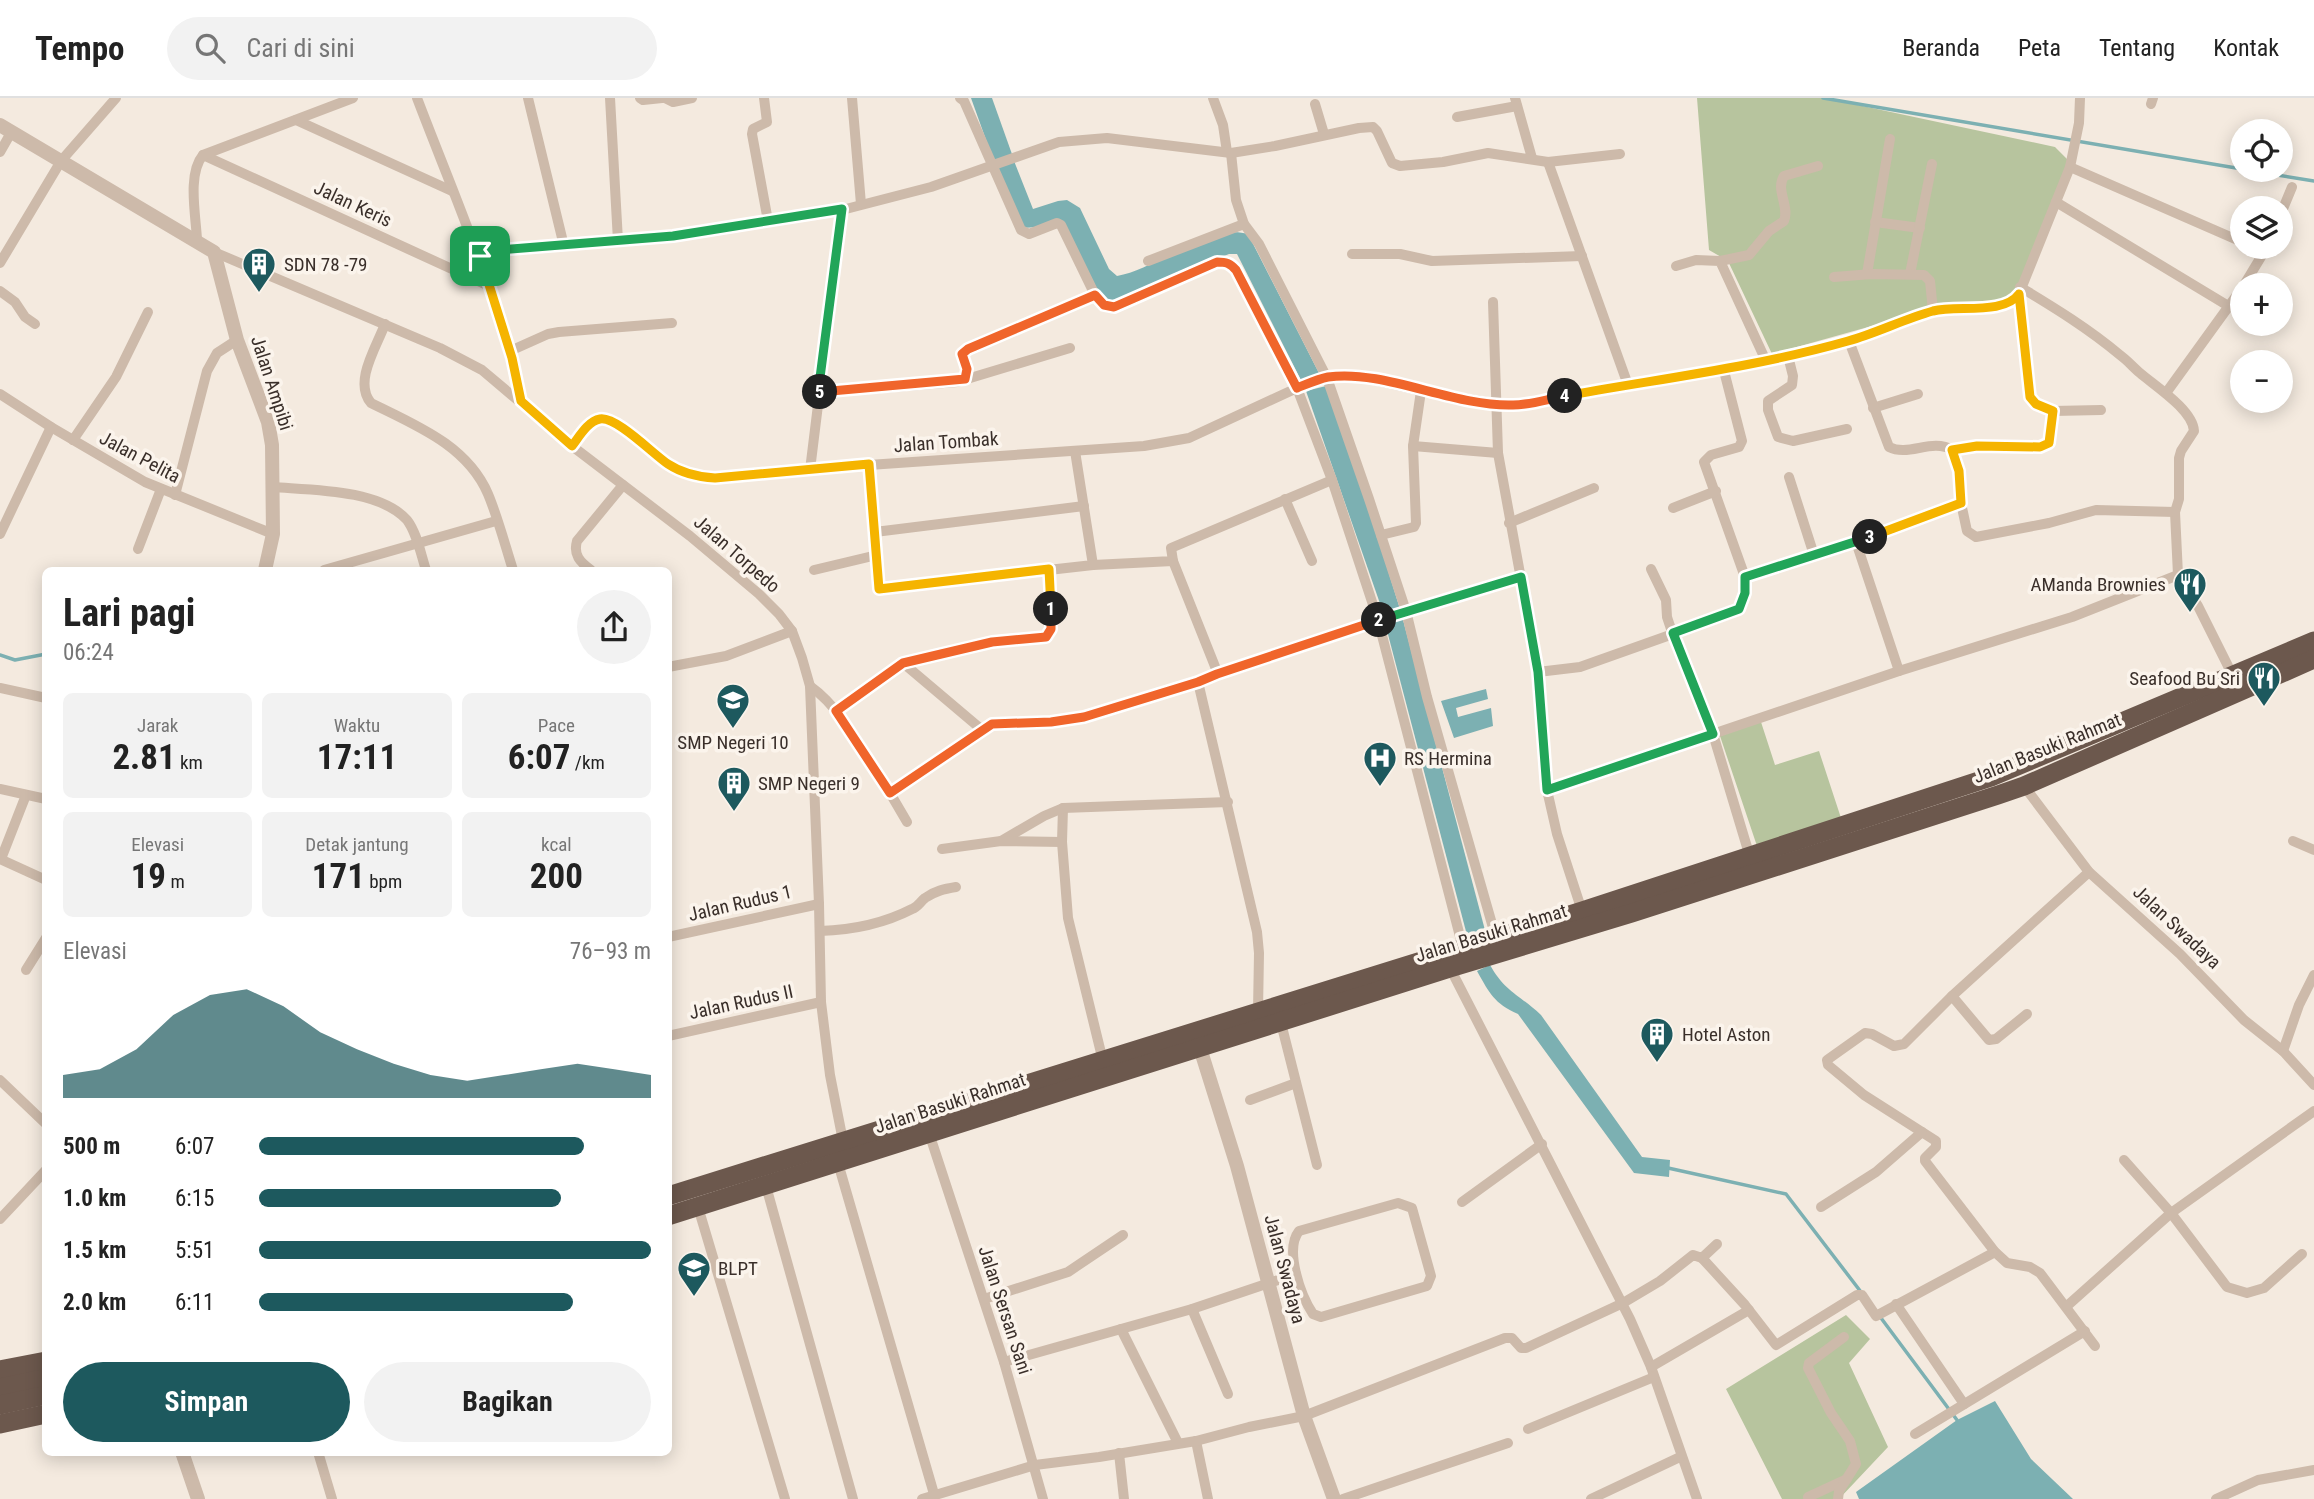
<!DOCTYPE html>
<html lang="id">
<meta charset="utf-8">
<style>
:root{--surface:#fff;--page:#f2f2f2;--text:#222;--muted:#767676;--line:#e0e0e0;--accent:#1d595e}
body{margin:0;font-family:"Roboto Condensed",sans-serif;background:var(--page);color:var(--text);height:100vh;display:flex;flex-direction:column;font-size:26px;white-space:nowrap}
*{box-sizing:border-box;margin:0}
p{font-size:23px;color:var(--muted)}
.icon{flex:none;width:38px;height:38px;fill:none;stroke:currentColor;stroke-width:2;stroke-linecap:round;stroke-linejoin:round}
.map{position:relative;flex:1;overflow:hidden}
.panel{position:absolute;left:42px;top:469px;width:630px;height:889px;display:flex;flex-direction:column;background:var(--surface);border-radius:10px;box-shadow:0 4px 18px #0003}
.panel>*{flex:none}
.controls{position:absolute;left:2230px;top:21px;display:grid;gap:14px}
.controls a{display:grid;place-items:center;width:63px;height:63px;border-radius:50%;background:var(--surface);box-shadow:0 4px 18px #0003;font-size:35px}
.pin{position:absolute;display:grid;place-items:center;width:60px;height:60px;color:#fff;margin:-30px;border-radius:14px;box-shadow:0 4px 10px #0006}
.km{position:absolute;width:35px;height:35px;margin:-18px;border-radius:50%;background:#222;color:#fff;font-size:19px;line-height:35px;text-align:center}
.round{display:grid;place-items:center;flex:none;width:74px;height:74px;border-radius:37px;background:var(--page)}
.head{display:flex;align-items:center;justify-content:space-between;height:119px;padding:0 21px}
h1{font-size:38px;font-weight:700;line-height:52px}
.figures{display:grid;grid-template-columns:repeat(3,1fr);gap:10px;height:119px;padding:7px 21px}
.figures div{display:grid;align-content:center;border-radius:10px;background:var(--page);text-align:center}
.figures b{font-size:35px;font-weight:700}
.figures small{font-size:19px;font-weight:400}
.figures p{font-size:19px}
.chart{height:196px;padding:14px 21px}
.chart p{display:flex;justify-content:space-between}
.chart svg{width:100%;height:126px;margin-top:7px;fill:var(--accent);opacity:.7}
.cta{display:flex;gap:14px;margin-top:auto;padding:14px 21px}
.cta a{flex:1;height:80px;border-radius:42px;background:var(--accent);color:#fff;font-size:28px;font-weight:700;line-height:80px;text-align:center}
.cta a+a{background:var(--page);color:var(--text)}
ul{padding:0 21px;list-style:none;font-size:23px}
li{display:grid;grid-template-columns:112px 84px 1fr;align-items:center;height:52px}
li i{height:18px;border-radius:9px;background:var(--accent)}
header{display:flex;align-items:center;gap:42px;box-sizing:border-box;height:98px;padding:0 35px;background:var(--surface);border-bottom:2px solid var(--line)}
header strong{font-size:33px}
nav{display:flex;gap:38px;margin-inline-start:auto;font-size:24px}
.search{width:490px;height:63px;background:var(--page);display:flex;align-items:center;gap:18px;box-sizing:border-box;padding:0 24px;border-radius:38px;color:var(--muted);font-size:26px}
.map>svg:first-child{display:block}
.green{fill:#b7c49e}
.water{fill:#7cb0b2}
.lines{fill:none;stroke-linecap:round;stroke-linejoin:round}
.stream{stroke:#7cb0b2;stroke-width:3.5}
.minor{stroke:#cdbaaa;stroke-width:10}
.tertiary{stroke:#cdbaaa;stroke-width:14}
.trunk{stroke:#6c584d;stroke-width:19}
.split-1-casing{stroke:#fff;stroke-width:14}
.split-2-casing{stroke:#fff;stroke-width:14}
.split-3-casing{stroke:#fff;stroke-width:14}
.split-4-casing{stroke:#fff;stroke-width:14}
.split-5-casing{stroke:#fff;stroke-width:14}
.split-6-casing{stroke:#fff;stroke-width:14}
.split-1{stroke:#f5b400;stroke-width:9}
.split-2{stroke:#f0652b;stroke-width:9}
.split-3{stroke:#22a559;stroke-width:9}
.split-4{stroke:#f5b400;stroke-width:9}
.split-5{stroke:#f0652b;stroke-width:9}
.split-6{stroke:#22a559;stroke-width:9}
.labels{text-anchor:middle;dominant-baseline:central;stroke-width:7;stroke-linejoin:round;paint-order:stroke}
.street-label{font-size:19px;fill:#3a2f2a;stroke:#fbf4ec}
.poi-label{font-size:19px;fill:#3a2f2a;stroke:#fbf4ec;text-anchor:start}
</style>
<header>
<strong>Tempo</strong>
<div class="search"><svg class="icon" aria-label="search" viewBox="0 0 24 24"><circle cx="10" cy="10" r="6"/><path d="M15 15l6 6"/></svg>Cari di sini</div>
<nav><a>Beranda</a><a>Peta</a><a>Tentang</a><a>Kontak</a></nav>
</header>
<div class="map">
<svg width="2314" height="1401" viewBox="0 0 2314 1401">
<rect width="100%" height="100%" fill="#f4eadf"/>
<g class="green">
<path d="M1697,0h128l230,49 15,15 -59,140 -75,6 -164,46 -44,-93 -19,-11z"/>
<path d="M1761,624l14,43 44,-14 22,67 -84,28 -37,-110z"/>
<path d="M1846,1217l24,24 -21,24 39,84 -49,52h-57l-56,-110z"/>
</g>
<g class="water">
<path d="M971,0h21l21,59 -18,8z"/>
<path d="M1014,63l19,48 25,-8 9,-1 13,8 29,61 8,7c41,-7 89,-53 131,-42l73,143 -19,5 -65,-128h-8l-115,47h-8l-5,-4 -36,-72 -42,3 -27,-60z"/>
<path d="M1326,288l39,111 35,112 -16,6 -78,-224z"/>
<path d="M1402,518l84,318 -18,5 -83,-316z"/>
<path d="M1486,591l2,10 -32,9 2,9 33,-9 2,18 -39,12 -13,-37z"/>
<path d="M1490,867c15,27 30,30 51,50l101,142 28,3 -1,17 -35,-4 -116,-159c-24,-11 -28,-20 -41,-43z"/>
<path d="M1995,1303l36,58 42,40h-214l-3,-7 101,-72z"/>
</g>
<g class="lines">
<g class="stream">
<path d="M1823,0l419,71"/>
<path d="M2246,72l68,11"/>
<path d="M0,557l15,5 31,-6"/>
<path d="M1668,1070l118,26 75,98"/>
<path d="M1881,1220l76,102"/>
</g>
<g class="minor">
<path d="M417,0c38,100 82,198 104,304"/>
<path d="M528,0l36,148"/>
<path d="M610,0l8,143"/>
<path d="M640,0l3,2 19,-2"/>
<path d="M665,0l8,4 19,-4"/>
<path d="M764,0l3,24 -14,7 -1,5 16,87"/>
<path d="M852,0l9,106"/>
<path d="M960,0l4,3 57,129 8,4 28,-11 4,2 34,70 9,10 10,2 104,-44h9l9,7 61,118 35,92 46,140 85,328"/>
<path d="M1213,0l10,27 4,27"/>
<path d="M1515,0l17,60"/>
<path d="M1315,6l9,30"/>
<path d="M2151,6l2,-6"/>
<path d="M1457,19l60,-11"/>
<path d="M296,22l156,71"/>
<path d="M0,54l12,-21"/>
<path d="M1231,55l5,47 8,24 15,20 68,134 42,121 37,112 21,86 69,241"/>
<path d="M203,57l286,131"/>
<path d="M1548,64l80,223"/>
<path d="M2070,69l172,75"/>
<path d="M2056,104l174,105"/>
<path d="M2280,118l12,-29"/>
<path d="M1875,124l45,6"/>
<path d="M197,142c-1,-24 -10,-66 6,-85l150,-57"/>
<path d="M214,154l226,96 42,22 90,76 118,90 69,58 20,20 13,17 10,27 8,28 9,218 2,98 9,73 13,66"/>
<path d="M1352,156h48l32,7 150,-5"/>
<path d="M480,158l18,-7 175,-13 169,-26 89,-23 128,-45 48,-4 124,15 44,-7 84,-18 14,-1 4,4 15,32 8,3 43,-4 45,-9 60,9 72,-8"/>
<path d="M1148,163l96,-37"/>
<path d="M1720,163l29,-6 20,-24 15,-10c6,-15 -9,-31 0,-45l34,-10"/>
<path d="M0,165l61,-102 55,-63"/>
<path d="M1676,168l20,-6 24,1 46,100"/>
<path d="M1867,176l23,-135"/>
<path d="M1910,176l22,-110"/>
<path d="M1834,179l38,-3 52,1 6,6 3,30"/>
<path d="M2244,187l23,-38"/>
<path d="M2020,189c35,21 69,42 100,68 7,5 13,12 20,18 15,13 53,37 54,58l-13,20 -2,7v41l-4,13 3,63 20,31 35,70"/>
<path d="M0,193l15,11 10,15 10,7"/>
<path d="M1493,204l5,151 40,219 9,118 10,44 25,77"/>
<path d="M385,226c-8,22 -32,58 -14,79 44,22 96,42 117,91 10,24 17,51 25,76"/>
<path d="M510,253l38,-17 11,-2 113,-9"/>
<path d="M1788,258l5,20 -1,9 -24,16v9l10,27 15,4 54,-12"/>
<path d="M1723,269l19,74 -3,6 -28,8 -7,7 41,115"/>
<path d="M965,281l2,-10 -5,-17 133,-57"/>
<path d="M818,295l139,-11 113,-34"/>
<path d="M2166,295l76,-105"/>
<path d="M0,296l51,33 94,55 128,52"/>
<path d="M1873,310l45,-14"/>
<path d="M2053,313l48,-1"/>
<path d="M73,342l43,-63 32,-65"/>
<path d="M572,348l21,-25 14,-2 72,51 11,5 25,3 154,-13 275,-19 45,-8 108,-50 30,-10h38l56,13 78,13 20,1 247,-44 83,-20 84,-30 19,-3 52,-3 11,-5 4,-6 51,-127 9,-44 1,-25"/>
<path d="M1413,348l85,7"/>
<path d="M1953,352l47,-5 40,2 9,-4 4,-32 -17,-7 -6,-7 -11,-103"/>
<path d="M869,367l10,124 214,-24 -18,-114"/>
<path d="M810,372l32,-260"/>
<path d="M1789,379l25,78"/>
<path d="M273,389c38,3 106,2 134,33 10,13 14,35 19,50"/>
<path d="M175,397l32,-124 10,-18 20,-13"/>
<path d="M1285,401l27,62"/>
<path d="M1961,405l6,28 9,6 73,-14 47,-13 79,2"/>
<path d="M1673,410l43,-17"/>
<path d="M1509,425l85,-35"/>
<path d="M875,434l209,-26"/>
<path d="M0,436l51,-107"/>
<path d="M1381,437l33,-8 2,-4 -3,-77 8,-55"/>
<path d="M1856,444l43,129"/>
<path d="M138,451l23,-60"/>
<path d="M1173,463l45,113"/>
<path d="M1093,467l80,-4 -2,-13 161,-68"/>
<path d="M1651,471l15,31 1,17 4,12 42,105 37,123"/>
<path d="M324,472l172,-49"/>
<path d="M591,472c-11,-8 -18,-15 -14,-29l46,-56"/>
<path d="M814,472l63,-15"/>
<path d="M903,565l78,66"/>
<path d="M668,569l58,-11 66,-25"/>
<path d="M1538,574l42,-5 152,-54c14,-8 14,-21 13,-36l111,-35 105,-39 -2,-32 -6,-21c-22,-12 -44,7 -64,-3l-40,-106"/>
<path d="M1198,584l59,250 2,21 -1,58"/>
<path d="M810,588c33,23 57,72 80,107"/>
<path d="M0,590l46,10"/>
<path d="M836,613l67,-48 89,-21 51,-4 6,-3 2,-10 -2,-56"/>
<path d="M2024,688l65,86 91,82 64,66 39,31 31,34"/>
<path d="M0,691l46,10"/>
<path d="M1547,692l352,-119 173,-54 106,-42"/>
<path d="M1063,710l-1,34 6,76 35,143"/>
<path d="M907,724l-17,-29 102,-69 59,-2 33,-5 114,-35 20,-8 188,-63 115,-34"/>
<path d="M1001,743l43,-25 19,-8 165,-6"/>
<path d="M2293,743l21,9"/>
<path d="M942,751l59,-8 61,1"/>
<path d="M0,761l46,21"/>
<path d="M1,761l25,-64"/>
<path d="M2089,774l-137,124 -48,48 -10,2 -22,-12 -7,-1 -38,27 1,5 36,30 72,46v6l-11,11v3l70,91 12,11 23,4 10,6 55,73"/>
<path d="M820,833c32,-1 63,-7 92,-22 6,-2 8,-7 13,-11 10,-7 19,-9 31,-11"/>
<path d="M668,839l151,-33"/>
<path d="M1450,870l180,351 21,48 46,132"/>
<path d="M26,872l20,-32"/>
<path d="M1952,898l37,44 7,-1 31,-25"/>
<path d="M1281,925l36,142"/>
<path d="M668,938l153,-34"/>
<path d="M2283,953l16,-46 15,-30"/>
<path d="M0,982l46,44"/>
<path d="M1250,1002l46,-17"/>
<path d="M929,1035l75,229 39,137"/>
<path d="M2124,1062l47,53 56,74 20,6 17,-5 38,-34"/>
<path d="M838,1065l96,331"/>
<path d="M766,1088l87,313"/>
<path d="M1462,1104l80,-58"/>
<path d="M1398,1105l14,5 19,68 -4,10 -106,31 -8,-3c-12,-18 -29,-64 -14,-83z"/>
<path d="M698,1109l87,292"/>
<path d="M1821,1109l55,-35 46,-40"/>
<path d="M0,1121l46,-49"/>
<path d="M1702,1160l43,47 31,40 81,-50h5l14,21 119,-64"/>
<path d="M984,1201l84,-27 55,-37"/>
<path d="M1896,1206l68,100"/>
<path d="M2067,1208l104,-93 143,-102"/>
<path d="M1192,1211l36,85"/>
<path d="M1121,1231l57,114"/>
<path d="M1004,1264l188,-53 104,-35"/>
<path d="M1651,1269l98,-57"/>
<path d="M1528,1331l126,-52"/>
<path d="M1915,1336l170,-103"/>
<path d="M1196,1343l12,58"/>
<path d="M318,1354l14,47"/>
<path d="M1119,1355l5,46"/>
<path d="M1808,1399l39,-18"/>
<path d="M922,1401l113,-34 64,-8 97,-16 53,-14 55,-11 201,-78h7l9,10h5l97,-45 37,-22 33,-26 9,3 15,-14"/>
<path d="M1343,1401l165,-56"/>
<path d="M1591,1401l89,-42"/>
<path d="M1838,1401l1,-8 17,-27 -6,-23 -19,-28 -23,-45 1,-5 35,-26"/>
<path d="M2216,1401l42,-19 56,-10"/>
</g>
<g class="tertiary">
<path d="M0,27l214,127 23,88 31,82 4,23 1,89 -8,36"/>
<path d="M1200,950l37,118 67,250 30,83"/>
<path d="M182,1354l16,47"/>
</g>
<g class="trunk">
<path d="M668,1098l914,-285 409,-134 323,-136"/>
<path d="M668,1118l782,-248 182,-55 366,-118 26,-9 290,-127"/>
<path d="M0,1272l46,-9"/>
<path d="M0,1290l46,-10"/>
<path d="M0,1307l46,-10"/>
<path d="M0,1326l46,-10"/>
</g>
</g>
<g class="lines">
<defs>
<path id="split-1" d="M480,158l32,102 9,43 51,45c7,-9 16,-25 28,-27 16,-3 53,35 68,45 15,10 30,13 47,14l154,-14 10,125 170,-20 2,40"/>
<path id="split-2" d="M1051,511v20l-5,8 -54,5 -89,21 -67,48 54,82 102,-69 59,-2 33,-5 114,-35 19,-8 162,-54"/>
<path id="split-3" d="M1379,522l142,-43 17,95 9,118 166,-56 -40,-101 66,-24 6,-16v-16l125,-40"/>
<path id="split-4" d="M1565,298c93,-17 192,-29 283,-55 29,-8 56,-22 85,-30 25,-6 71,4 86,-17l11,103 6,7 17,7 -4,32 -9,4 -63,-1 -25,4 7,21 2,32 -91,34"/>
<path id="split-5" d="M820,294l145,-13 2,-10 -5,-15 6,-5 127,-54 9,10 10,2 103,-45c9,0 13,1 19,8l61,118c10,-4 21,-9 31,-11 57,-8 125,30 185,28 17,0 35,-6 52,-9"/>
<path id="split-6" d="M480,158l18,-6 175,-14 169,-27 -24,184 2,-1"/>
</defs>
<use href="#split-1" class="split-1-casing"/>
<use href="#split-2" class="split-2-casing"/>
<use href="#split-3" class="split-3-casing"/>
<use href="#split-4" class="split-4-casing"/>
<use href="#split-5" class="split-5-casing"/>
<use href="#split-6" class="split-6-casing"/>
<use href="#split-1" class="split-1"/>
<use href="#split-2" class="split-2"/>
<use href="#split-3" class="split-3"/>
<use href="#split-4" class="split-4"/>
<use href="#split-5" class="split-5"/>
<use href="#split-6" class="split-6"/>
</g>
<defs>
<symbol id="building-pin" viewBox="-11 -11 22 30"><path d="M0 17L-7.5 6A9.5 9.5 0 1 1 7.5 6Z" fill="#1d595e" stroke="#fbf4ec"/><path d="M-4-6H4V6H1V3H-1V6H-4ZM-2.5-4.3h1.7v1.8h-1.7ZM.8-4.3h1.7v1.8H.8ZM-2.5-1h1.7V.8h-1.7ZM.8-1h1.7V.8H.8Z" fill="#fff"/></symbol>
<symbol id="restaurant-pin" viewBox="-11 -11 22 30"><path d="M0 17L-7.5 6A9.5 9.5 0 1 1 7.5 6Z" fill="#1d595e" stroke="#fbf4ec"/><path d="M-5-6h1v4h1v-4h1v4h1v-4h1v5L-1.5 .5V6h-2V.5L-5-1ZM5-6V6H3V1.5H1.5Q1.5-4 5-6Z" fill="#fff"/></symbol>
<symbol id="school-pin" viewBox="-11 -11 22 30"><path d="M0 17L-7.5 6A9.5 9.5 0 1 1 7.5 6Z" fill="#1d595e" stroke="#fbf4ec"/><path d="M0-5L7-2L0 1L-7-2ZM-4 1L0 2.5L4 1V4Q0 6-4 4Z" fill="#fff"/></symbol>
<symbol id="hospital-pin" viewBox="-11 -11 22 30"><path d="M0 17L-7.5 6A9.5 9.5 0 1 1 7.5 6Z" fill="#1d595e" stroke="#fbf4ec"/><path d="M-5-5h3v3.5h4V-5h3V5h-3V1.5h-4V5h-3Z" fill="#fff"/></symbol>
</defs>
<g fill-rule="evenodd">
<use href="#building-pin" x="240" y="147" width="38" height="52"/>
<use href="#restaurant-pin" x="2171" y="467" width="38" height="52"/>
<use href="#restaurant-pin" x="2245" y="561" width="38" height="52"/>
<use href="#school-pin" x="714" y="583" width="38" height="52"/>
<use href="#hospital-pin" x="1361" y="641" width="38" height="52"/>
<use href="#building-pin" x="715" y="666" width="38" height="52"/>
<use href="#building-pin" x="1638" y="917" width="38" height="52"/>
<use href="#school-pin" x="675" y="1151" width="38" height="52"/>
</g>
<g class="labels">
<g class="street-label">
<text transform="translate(353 106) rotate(25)">Jalan Keris</text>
<text transform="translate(272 285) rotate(72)">Jalan Ampibi</text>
<text transform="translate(946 344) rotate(-4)">Jalan Tombak</text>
<text transform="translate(140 359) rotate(28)">Jalan Pelita</text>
<text transform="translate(737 456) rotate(41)">Jalan Torpedo</text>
<text transform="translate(2047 650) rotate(-22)">Jalan Basuki Rahmat</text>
<text transform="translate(740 805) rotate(-13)">Jalan Rudus 1</text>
<text transform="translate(2177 829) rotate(43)">Jalan Swadaya</text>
<text transform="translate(1491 835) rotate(-17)">Jalan Basuki Rahmat</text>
<text transform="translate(741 904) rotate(-12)">Jalan Rudus II</text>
<text transform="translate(950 1005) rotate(-18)">Jalan Basuki Rahmat</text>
<text transform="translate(1285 1171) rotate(75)">Jalan Swadaya</text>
<text transform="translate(1005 1212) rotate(72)">Jalan Sersan Sani</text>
</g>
<g class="poi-label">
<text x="284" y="166">SDN 78 -79</text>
<text x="2166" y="486" text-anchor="end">AManda Brownies</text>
<text x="2240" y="580" text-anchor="end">Seafood Bu Sri</text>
<text x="733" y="644" text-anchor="middle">SMP Negeri 10</text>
<text x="1404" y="660">RS Hermina</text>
<text x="758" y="685">SMP Negeri 9</text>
<text x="1682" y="936">Hotel Aston</text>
<text x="718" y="1170">BLPT</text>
</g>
</g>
</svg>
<div class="controls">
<a><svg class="icon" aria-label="locate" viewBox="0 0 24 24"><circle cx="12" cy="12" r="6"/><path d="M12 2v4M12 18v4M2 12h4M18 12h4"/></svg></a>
<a><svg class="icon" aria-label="layers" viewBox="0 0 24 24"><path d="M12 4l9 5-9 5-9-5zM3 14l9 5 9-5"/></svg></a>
<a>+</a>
<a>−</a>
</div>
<div class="pin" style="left:480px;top:158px;background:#1e9e55"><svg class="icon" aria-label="arrive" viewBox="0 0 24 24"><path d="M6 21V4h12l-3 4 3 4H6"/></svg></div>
<b class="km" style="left:1051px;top:511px">1</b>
<b class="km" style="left:1379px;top:522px">2</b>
<b class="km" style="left:1870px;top:439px">3</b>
<b class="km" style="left:1565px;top:298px">4</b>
<b class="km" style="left:820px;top:294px">5</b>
<section class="panel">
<div class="head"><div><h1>Lari pagi</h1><p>06:24</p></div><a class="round"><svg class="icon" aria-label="share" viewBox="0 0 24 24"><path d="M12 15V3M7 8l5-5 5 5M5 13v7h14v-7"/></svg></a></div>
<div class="figures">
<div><p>Jarak</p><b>2.81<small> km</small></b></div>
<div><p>Waktu</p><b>17:11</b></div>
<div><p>Pace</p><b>6:07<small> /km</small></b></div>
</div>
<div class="figures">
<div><p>Elevasi</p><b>19<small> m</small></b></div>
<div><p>Detak jantung</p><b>171<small> bpm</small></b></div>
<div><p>kcal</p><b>200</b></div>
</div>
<div class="chart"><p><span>Elevasi</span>76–93 m</p>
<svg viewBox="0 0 160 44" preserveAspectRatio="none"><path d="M0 44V36L10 34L20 27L30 15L40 8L50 6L60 12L70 21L80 27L90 32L100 36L110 38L120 36L130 34L140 32L150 34L160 36V44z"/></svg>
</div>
<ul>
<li><b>500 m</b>6:07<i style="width:83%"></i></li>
<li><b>1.0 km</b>6:15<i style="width:77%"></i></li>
<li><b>1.5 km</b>5:51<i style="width:100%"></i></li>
<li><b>2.0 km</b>6:11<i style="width:80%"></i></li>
</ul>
<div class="cta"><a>Simpan</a><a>Bagikan</a></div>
</section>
</div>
